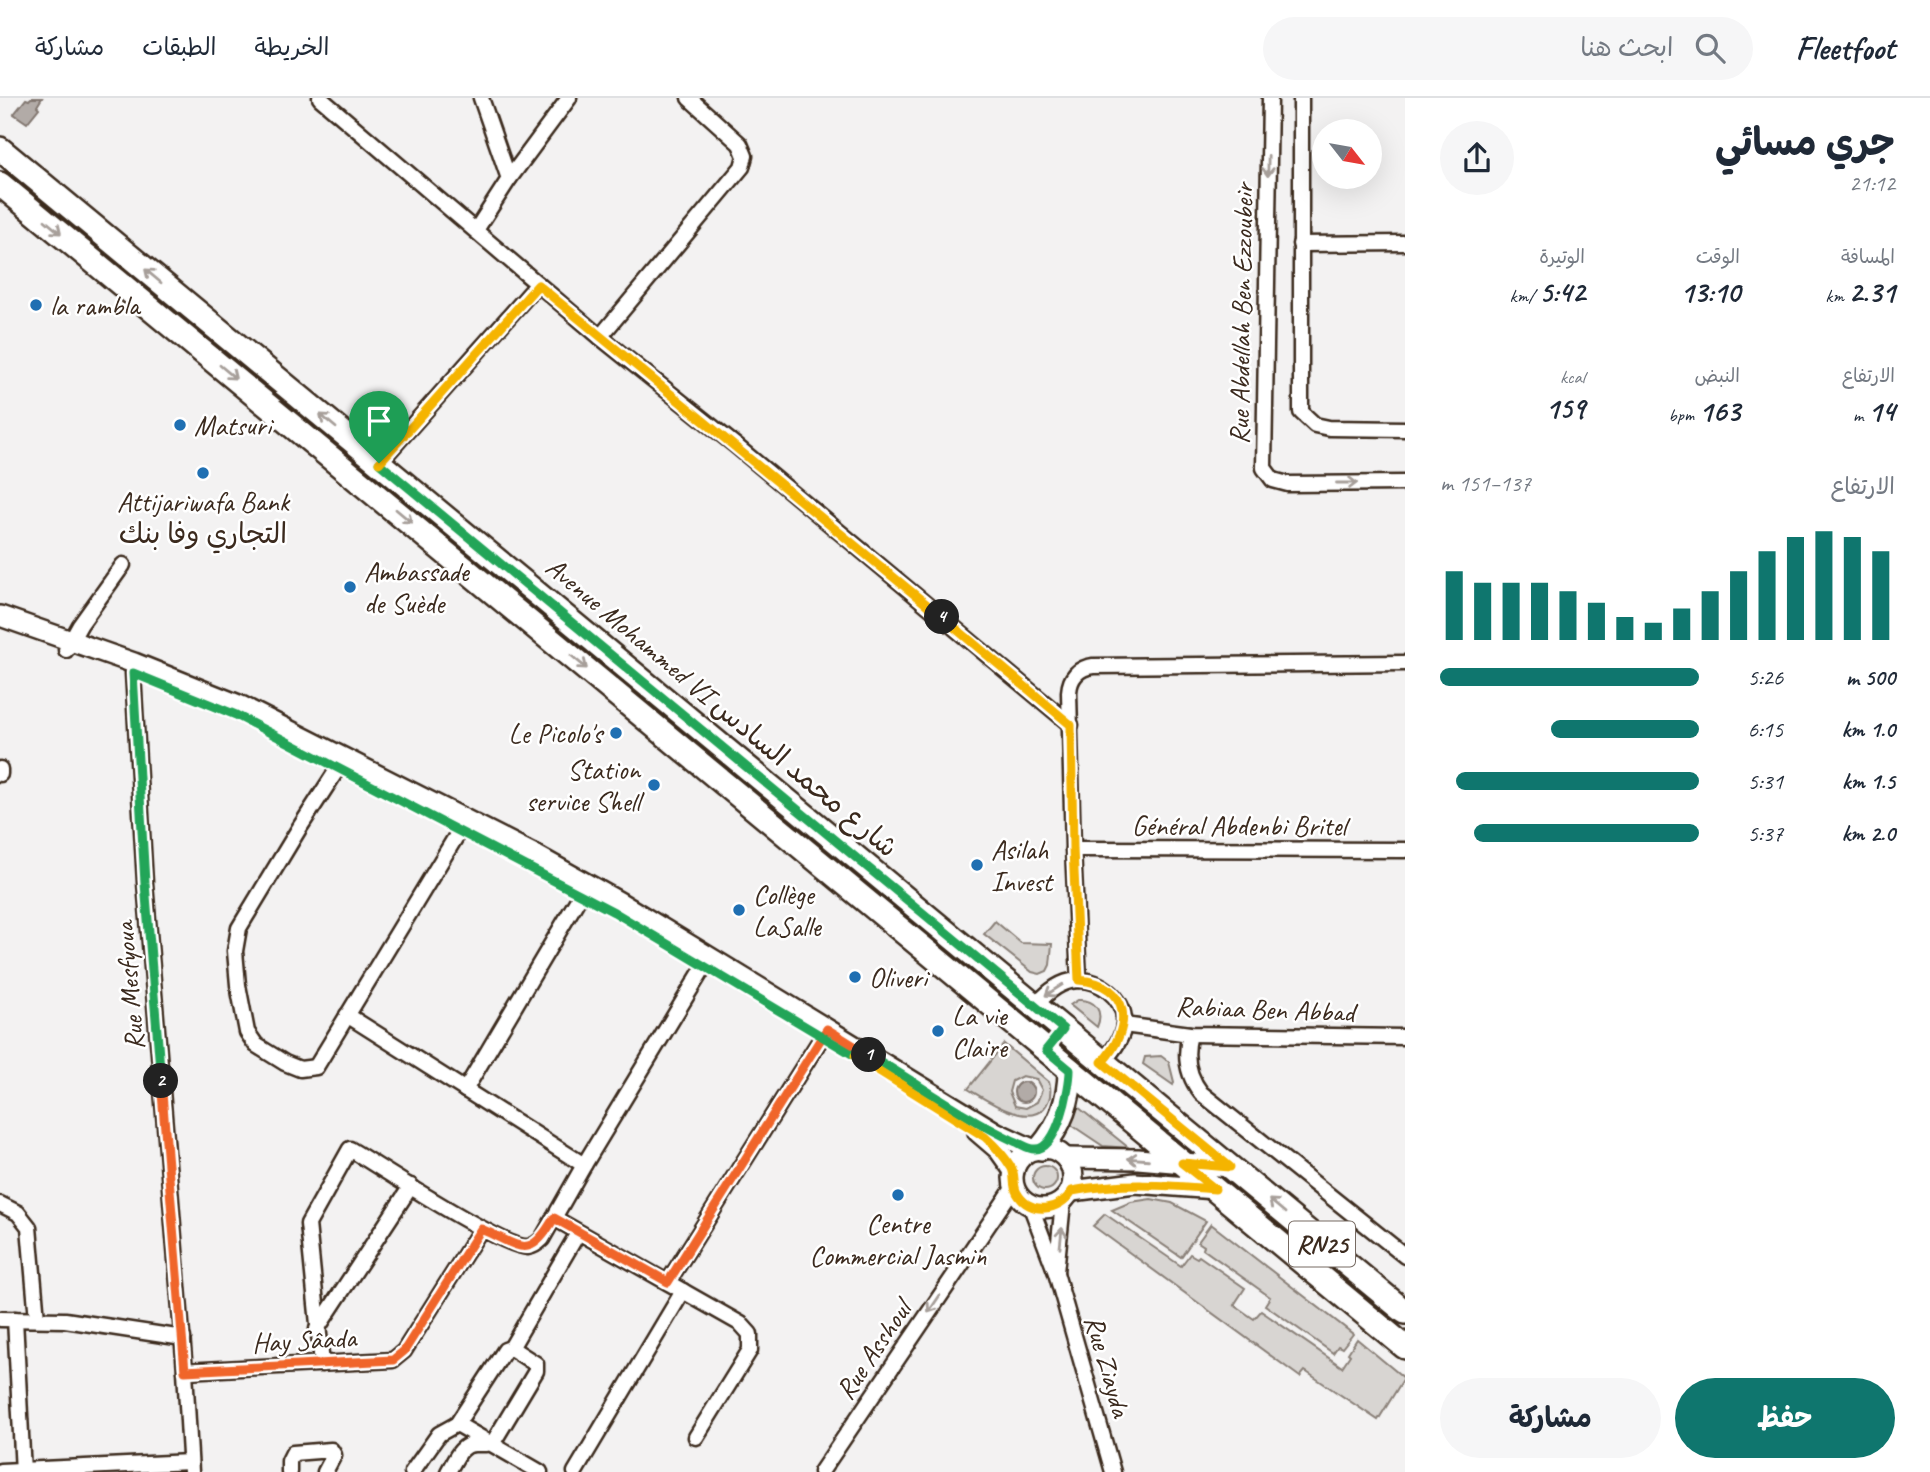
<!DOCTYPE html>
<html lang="ar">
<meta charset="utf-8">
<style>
:root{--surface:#fff;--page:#f6f6f7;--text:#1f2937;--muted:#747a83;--line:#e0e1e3;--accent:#0f766e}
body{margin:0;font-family:Caveat,"Playpen Sans Arabic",sans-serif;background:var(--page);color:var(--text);direction:rtl;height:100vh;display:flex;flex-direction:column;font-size:26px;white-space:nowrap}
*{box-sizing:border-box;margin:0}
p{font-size:23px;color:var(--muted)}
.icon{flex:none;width:38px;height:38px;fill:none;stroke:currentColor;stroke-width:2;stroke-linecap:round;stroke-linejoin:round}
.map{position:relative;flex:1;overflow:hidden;direction:ltr}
.details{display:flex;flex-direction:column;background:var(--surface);width:525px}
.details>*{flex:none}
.needle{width:46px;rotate:121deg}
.tools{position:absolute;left:1312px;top:21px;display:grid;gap:14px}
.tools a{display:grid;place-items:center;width:70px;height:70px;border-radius:50%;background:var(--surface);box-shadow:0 7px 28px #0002;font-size:35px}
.pin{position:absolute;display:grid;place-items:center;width:60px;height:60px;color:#fff;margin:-72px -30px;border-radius:50% 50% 50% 0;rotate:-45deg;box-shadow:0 0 7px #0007}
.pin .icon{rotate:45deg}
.km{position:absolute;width:35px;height:35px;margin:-18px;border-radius:50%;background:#222;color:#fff;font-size:19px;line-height:35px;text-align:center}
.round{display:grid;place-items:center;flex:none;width:74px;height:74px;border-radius:37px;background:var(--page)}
.headline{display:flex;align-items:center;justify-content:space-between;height:119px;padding:0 35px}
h1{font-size:38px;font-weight:700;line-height:52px}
.metrics{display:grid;grid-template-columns:repeat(3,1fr);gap:10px;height:119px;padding:7px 35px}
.metrics div{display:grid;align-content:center}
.metrics b{font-size:30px;font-weight:700}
.metrics small{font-size:19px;font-weight:400}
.metrics p{font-size:19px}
.chart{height:196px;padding:14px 35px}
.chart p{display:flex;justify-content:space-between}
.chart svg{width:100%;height:126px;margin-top:7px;stroke:var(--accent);stroke-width:6}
.cta{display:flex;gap:14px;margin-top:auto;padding:14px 35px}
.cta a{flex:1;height:80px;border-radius:42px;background:var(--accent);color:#fff;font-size:28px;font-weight:700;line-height:80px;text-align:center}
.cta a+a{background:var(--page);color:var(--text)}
ul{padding:0 35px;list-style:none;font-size:23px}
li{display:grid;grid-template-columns:112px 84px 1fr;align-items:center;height:52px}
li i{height:18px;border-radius:9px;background:var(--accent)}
header{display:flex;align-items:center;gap:42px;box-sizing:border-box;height:98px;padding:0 35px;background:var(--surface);border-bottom:2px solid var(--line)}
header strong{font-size:33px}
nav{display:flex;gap:38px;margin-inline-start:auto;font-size:24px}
.search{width:490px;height:63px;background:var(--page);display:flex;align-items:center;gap:18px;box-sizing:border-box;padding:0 24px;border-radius:38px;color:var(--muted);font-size:26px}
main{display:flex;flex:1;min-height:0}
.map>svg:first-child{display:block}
.green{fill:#d8d5d2;stroke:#8a8078;stroke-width:2;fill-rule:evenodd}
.water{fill:#b2aba7;stroke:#827770;stroke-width:2}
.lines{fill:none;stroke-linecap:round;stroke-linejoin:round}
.minor-casing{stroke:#3b2a1e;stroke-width:19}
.secondary-casing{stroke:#3b2a1e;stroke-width:24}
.primary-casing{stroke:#3b2a1e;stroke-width:28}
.minor{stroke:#fff;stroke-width:14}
.secondary{stroke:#fff;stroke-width:19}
.primary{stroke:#fff;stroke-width:23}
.oneway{stroke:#a79f9a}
.split-1-casing{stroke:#fff;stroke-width:14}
.split-2-casing{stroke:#fff;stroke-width:14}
.split-3-casing{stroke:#fff;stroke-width:14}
.split-4-casing{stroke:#fff;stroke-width:14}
.split-5-casing{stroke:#fff;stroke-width:14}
.split-1{stroke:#22a559;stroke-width:9}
.split-2{stroke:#f0652b;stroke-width:9}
.split-3{stroke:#22a559;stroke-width:9}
.split-4{stroke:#f5b400;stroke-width:9}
.split-5{stroke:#f5b400;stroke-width:9}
.poi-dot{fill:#1f6fb2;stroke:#fff;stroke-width:2.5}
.labels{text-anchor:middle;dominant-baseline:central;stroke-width:5;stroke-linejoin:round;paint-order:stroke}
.shield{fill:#fff;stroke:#766a62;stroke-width:2}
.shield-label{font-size:26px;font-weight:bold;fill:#3b2a1e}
.poi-label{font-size:28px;fill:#3b2a1e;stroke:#fff;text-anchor:start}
.street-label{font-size:28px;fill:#3b2a1e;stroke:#fff}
</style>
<header>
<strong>Fleetfoot</strong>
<div class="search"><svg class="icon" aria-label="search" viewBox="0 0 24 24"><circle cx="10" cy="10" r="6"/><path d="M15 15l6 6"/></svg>ابحث هنا</div>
<nav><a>الخريطة</a><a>الطبقات</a><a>مشاركة</a></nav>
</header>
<main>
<section class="details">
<div class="headline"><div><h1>جري مسائي</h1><p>21:12</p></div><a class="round"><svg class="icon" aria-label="share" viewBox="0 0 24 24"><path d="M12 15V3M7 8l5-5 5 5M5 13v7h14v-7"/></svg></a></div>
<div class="metrics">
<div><p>المسافة</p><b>2.31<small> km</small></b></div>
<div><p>الوقت</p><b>13:10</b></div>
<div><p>الوتيرة</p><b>5:42<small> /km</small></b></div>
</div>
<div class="metrics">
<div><p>الارتفاع</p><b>14<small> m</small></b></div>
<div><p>النبض</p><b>163<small> bpm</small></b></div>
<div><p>kcal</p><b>159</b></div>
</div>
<div class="chart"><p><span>الارتفاع</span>137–151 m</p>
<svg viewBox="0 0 160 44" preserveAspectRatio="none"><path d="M5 44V20M15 44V24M25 44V24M35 44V24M45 44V27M55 44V31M65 44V36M75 44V38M85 44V33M95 44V27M105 44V20M115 44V13M125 44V8M135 44V6M145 44V8M155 44V13"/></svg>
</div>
<ul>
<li><b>500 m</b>5:26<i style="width:100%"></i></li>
<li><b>1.0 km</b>6:15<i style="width:57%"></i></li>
<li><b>1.5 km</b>5:31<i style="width:94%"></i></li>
<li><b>2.0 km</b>5:37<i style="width:87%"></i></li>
</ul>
<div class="cta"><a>حفظ</a><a>مشاركة</a></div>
</section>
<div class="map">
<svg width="1405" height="1374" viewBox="0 0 1405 1374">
<rect width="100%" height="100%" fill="#f3f2f2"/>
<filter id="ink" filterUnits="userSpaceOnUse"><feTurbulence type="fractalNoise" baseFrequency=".0143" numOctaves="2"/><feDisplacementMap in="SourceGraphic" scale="14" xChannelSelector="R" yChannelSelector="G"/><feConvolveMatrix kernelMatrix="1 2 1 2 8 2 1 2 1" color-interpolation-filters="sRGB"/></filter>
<g filter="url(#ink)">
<g class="green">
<path d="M995,823l26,22 31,1 -2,21 -3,6 -7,3 -8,-2 -48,-38z"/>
<path d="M1078,902c17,-1 26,11 19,27l-27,-22z"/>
<path d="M1004,946l45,38c3,10 1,19 -5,26 -18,20 -59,-9 -76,-19zM1022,978l14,3 6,11 -5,12 -11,6 -11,-2 -6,-14 3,-11z"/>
<path d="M1161,958l8,6 5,20 -1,3 -30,-21 2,-7z"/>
<path d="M1078,1009l51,41 -26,-2 -33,-22z"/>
<circle cx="1045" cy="1080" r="12"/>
<path d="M1151,1101l21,4 34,18 -25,36 -69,-47 19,-8z"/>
<path d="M1105,1116l76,52 9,-12 7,4 2,-2 46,32 -11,17 20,14 7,-8 81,56 8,-12 -2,-2 9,-14 47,39 -26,42 -73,-49 -5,6 -207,-151z"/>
<path d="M1211,1126l142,110 -11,14 -4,-2 -5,7 -68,-48 5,-8 -67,-48 1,-3 -6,-4z"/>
</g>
<g class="water">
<path d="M31,0h11l-5,8 2,2 -12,15 -13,-9 12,-15 3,1z"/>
<circle cx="1024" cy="994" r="10"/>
</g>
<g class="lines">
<defs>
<g id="minor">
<path d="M320,0l280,239 135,108 336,280"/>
<path d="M481,0l28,81"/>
<path d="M1270,0l-6,370 9,12 15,4 117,-1"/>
<path d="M1301,0v314l14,13 14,3 76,1"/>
<path d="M476,132l33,-51 60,-81"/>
<path d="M1300,146l105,-1"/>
<path d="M600,239l142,-170 3,-11 -5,-12 -51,-46"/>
<path d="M379,365l159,-179"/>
<path d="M66,552l14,-25 43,-60"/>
<path d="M134,565l-1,10 12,210 40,488 6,101"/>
<path d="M344,661l-44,68 -61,101 -4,23 3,34 9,47 9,13 29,18 15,6 16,-2 150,-247"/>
<path d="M0,671v5"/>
<path d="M1073,751l332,1"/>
<path d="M1079,882l-6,-131 -4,-157c1,-15 9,-24 24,-26l312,-3"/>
<path d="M1035,908c10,-11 21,-22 36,-25 25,-6 55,16 53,43 -1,14 -12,28 -22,38"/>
<path d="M347,917l237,150"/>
<path d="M1124,927l66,9 215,3"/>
<path d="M1190,936c-6,22 -3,41 11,59l204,163"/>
<path d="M465,992l122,-206"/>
<path d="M0,1106l18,9 11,14 8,92"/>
<path d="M1031,1109l25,66 57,199"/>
<path d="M554,1120l187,106 9,10v16l-54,87"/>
<path d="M1056,1174l7,-70"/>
<path d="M668,1184l159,-253"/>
<path d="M0,1221l65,1 118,18"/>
<path d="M15,1221l8,153"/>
<path d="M317,1231l94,-143"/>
<path d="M511,1250l67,-115"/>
<path d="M322,1266l-14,-140 42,-75c28,17 154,100 178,98 6,-1 10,-4 14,-8l42,-74 126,-208"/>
<path d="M185,1273l208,-11 11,-9 77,-122"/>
<path d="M457,1326l83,48"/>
<path d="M0,1373l190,-9"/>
<path d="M289,1374v-11l4,-8 38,-3 3,5 -9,17"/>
<path d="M412,1374l27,-38 18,-10 48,-74 6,-2 25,16v7l-42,70c-7,4 -10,3 -18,3 -15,-1 -21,16 -28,28"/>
<path d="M575,1374l108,-181"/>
<path d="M821,1374l193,-285"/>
</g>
<g id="secondary">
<path d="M0,518l134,47 107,43 294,149 84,47 378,231 37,17"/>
<path d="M978,1034l21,18 15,21"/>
<circle cx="1043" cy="1080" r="30"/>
<path d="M1066,1060l72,1 92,8"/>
<path d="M1072,1093l63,-8 80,6"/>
</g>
<g id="primary">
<path d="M0,51l1405,1163"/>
<path d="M0,86l1405,1163"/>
<path d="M1041,1050c20,-23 29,-48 29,-78"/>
</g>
</defs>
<use href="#minor" class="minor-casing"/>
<use href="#secondary" class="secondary-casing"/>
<use href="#primary" class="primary-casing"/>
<use href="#minor" class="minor"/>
<use href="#secondary" class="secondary"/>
<use href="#primary" class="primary"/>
</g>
<defs><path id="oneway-shaft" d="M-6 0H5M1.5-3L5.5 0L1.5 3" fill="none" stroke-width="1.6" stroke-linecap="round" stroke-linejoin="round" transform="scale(1.75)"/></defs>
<g class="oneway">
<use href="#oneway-shaft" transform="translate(1268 68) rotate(91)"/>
<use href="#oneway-shaft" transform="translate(53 129) rotate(40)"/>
<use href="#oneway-shaft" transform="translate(153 178) rotate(-140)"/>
<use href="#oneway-shaft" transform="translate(228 274) rotate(40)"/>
<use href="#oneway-shaft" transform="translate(328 323) rotate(-140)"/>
<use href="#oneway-shaft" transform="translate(1347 385)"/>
<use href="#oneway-shaft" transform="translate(404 418) rotate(40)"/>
<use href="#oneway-shaft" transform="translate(579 564) rotate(40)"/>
<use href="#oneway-shaft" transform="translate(1054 892) rotate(147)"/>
<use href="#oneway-shaft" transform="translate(1138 1061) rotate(-176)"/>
<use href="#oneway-shaft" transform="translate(1277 1108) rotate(-140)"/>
<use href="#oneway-shaft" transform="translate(1061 1140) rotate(-84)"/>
<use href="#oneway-shaft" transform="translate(934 1206) rotate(124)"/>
</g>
</g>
<g class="lines" filter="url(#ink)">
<defs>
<path id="split-1" d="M379,365l684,566 -17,21 24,20c0,17 -12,81 -36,79 -6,0 -14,-6 -20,-8 -49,-23 -97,-58 -145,-86"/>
<path id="split-2" d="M161,983l24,290 208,-11 11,-9 77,-122c40,17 48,33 73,-11l114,64 159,-253 42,26"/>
<path id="split-3" d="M161,983l-16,-198 -12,-210 103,42 378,197 241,144"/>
<path id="split-4" d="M855,958l130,81c10,9 19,18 26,30 5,7 1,17 6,26 13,23 43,18 55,-2 50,-9 92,-6 143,-2l-33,-26 48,4 -128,-105c31,-33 30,-78 -23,-82l-6,-131 -2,-124 -129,-108"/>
<path id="split-5" d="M379,365l159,-178 404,332"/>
</defs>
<use href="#split-1" class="split-1-casing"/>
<use href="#split-2" class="split-2-casing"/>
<use href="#split-3" class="split-3-casing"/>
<use href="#split-4" class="split-4-casing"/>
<use href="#split-5" class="split-5-casing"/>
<use href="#split-1" class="split-1"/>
<use href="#split-2" class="split-2"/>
<use href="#split-3" class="split-3"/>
<use href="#split-4" class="split-4"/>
<use href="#split-5" class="split-5"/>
</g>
<g class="poi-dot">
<circle cx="36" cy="207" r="7"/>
<circle cx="180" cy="327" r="7"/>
<circle cx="203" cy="375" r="7"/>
<circle cx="350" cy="489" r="7"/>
<circle cx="616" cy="635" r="7"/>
<circle cx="654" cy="687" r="7"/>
<circle cx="977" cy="767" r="7"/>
<circle cx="739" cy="812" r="7"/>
<circle cx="855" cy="879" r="7"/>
<circle cx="938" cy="933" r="7"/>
<circle cx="898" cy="1097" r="7"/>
</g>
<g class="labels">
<rect class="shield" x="1289" y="1123.5" width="66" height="45" rx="5"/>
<g class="shield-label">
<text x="1322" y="1146">RN25</text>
</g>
<g class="poi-label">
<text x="50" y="207">la rambla</text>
<text x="194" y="327">Matsuri</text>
<text x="203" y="403" text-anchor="middle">Attijariwafa Bank<tspan x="203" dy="32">التجاري وفا بنك</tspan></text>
<text x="364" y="473">Ambassade<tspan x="364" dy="32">de Suède</tspan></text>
<text x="602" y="635" text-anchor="end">Le Picolo's</text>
<text x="640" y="671" text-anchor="end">Station<tspan x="640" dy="32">service Shell</tspan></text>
<text x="991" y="751">Asilah<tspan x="991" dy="32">Invest</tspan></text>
<text x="753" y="796">Collège<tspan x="753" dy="32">LaSalle</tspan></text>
<text x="869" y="879">Oliveri</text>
<text x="952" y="917">La vie<tspan x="952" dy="32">Claire</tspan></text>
<text x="898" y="1125" text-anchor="middle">Centre<tspan x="898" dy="32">Commercial Jasmin</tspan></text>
</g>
<g class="street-label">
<text transform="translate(1241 216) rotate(-89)">Rue Abdellah Ben Ezzoubeir</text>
<text transform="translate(722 609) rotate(40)">Avenue Mohammed VI شارع محمد السادس</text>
<text x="1239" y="727">Général Abdenbi Britel</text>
<text transform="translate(129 888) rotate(-95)">Rue Mesfyoua</text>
<text transform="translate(1265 911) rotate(2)">Rabiaa Ben Abbad</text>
<text transform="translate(304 1242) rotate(-3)">Hay Sâada</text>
<text transform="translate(873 1252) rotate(-56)">Rue Asshoul</text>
<text transform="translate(1108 1268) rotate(74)">Rue Ziayda</text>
</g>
</g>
</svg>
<div class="tools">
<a><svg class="needle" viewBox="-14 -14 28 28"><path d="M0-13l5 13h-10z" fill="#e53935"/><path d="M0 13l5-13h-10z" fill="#747a83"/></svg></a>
</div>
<div class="pin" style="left:379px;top:365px;background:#1e9e55"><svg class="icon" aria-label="arrive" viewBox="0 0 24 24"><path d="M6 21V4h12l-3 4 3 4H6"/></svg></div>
<b class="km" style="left:869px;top:957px">1</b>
<b class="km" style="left:161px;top:983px">2</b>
<b class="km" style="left:942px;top:519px">4</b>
</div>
</main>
